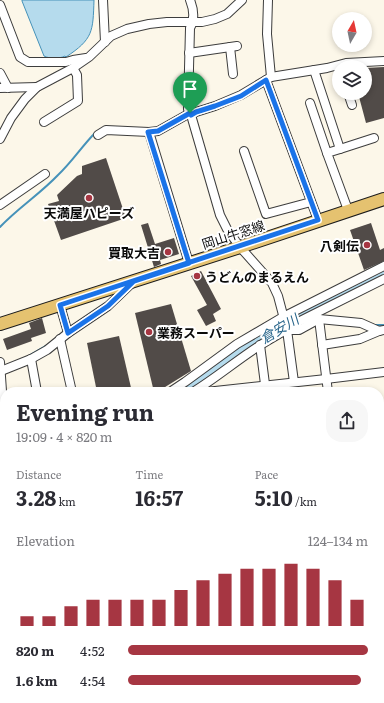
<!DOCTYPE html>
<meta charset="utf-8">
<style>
:root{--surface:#fff;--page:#f7f7f7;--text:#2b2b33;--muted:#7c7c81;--accent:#a63642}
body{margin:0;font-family:Literata,"Noto Sans JP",serif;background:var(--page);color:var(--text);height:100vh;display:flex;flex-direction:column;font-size:15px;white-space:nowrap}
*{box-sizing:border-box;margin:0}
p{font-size:13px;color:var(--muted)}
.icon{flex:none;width:22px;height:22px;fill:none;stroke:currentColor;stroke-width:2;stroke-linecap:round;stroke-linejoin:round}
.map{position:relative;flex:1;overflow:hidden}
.details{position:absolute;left:0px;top:387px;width:384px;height:316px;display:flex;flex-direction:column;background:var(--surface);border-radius:16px 16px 0 0;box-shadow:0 2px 6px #0003}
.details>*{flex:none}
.needle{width:26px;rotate:9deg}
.tools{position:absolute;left:332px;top:12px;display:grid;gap:8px}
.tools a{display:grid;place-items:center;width:40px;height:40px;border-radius:50%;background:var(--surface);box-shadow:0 2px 6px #0003;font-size:20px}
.pin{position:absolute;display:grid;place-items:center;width:34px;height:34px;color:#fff;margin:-41px -17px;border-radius:50% 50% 50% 0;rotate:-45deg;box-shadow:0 0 4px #0007}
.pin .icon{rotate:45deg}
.round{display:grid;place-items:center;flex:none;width:42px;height:42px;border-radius:16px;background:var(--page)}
.summary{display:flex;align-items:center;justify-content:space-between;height:68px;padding:0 16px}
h1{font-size:22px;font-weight:700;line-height:30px}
.metrics{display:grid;grid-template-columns:repeat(3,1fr);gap:6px;height:68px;padding:4px 16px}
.metrics div{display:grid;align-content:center}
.metrics b{font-size:20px;font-weight:700}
.metrics small{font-size:11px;font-weight:400}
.metrics p{font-size:11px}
.chart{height:112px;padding:8px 16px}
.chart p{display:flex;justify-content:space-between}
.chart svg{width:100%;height:72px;margin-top:4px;stroke:var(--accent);stroke-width:6}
ul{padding:0 16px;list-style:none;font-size:13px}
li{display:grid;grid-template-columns:64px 48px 1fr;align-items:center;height:30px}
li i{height:10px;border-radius:5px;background:var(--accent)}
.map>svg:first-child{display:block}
.water{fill:#b5dbed;stroke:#4692b9}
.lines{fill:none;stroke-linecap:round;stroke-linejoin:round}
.stream{stroke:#4692b9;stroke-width:2}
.river{stroke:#b5dbed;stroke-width:13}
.building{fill:#514b48}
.street-casing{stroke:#3d3d3d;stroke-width:10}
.secondary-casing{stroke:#2c2c2c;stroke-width:13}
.primary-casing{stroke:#1b1b1b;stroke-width:14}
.street{stroke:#fff;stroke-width:8}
.secondary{stroke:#f4e8ad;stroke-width:11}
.primary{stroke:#e5c270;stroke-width:12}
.route-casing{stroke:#fff;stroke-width:8}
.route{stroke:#1a73e8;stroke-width:5}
.poi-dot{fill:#a63642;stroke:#fff;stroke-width:1.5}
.labels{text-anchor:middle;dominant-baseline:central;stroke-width:4;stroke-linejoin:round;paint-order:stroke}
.poi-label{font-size:13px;font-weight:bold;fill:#0a0a0a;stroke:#fff;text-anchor:end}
.street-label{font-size:13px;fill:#0a0a0a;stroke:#fff}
.water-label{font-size:14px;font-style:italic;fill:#256389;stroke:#fff}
</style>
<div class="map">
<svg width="384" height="703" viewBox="0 0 384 703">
<rect width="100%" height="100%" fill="#fcf7e9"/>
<path class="water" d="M22,0h72c-1,32 -1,39 -28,57l-1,-1c-6,3 -15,3 -21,0l-22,-55z"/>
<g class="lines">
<g class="stream">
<path d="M0,227c18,-19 40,-33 58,-52 14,-13 24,-29 37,-42"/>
<path d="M373,325h11"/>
<path d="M30,355l19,-11"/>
<path d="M379,501h5"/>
<path d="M0,592l5,-2"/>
<path d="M51,703l5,-4"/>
<path d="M186,703l16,-3 15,1 13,2"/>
</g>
<g class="river">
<path d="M178,392l65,-44 46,-28 95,-47"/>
<path d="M0,478l5,-2"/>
</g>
</g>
<g class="building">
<path d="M384,67v51l-18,5 -8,-30h7v-25z"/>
<path d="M106,158l20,60 -65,22 -13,-36 11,-3 -2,-6 20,-19 5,-2v-8z"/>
<path d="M148,223l7,21 19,-6 5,16 -19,6 1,4 -7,3 -13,-42z"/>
<path d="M371,223l9,27 4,-2v13l-20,9 -14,-40z"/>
<path d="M201,271l20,38 -8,5 3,7 -10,5 -9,-16 10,-5 -16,-29z"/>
<path d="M171,304l20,67 -34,21h-3l-19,-79z"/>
<path d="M42,318l4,15 -15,5 1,3 -25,9 -4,-11 28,-10 -2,-6z"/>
<path d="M119,336l13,56h-35l-10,-49z"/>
</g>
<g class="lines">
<defs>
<g id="street">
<path d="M103,0l2,42"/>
<path d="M190,0c4,10 5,19 0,28l-2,81 3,6 29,100 7,14 13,18 32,36 6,13 9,34 7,52"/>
<path d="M268,0l-1,34 4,43"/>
<path d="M0,5l20,52 8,5h38l7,-2 13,-2"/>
<path d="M230,47l3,27"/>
<path d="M189,53l48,-7"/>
<path d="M314,70l26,79 -13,4 21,57"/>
<path d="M0,73l8,15"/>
<path d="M266,80l5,-3 56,-9 19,-5 38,-2"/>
<path d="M0,88l37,-1"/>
<path d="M348,93l4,12"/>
<path d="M310,103l17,50"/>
<path d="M191,115l5,-3 19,-6 26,-11 25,-15 52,140"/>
<path d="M44,122l34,-21 -1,-26 -4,-7"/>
<path d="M149,132l40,131"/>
<path d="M98,135l8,-5 43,2 9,-1 32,-18"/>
<path d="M0,139l11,-21 14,-19 12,-12 36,-19 16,-11 22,-21 16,-7 22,-5 18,-2h35l13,-3 12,-5 15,-14"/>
<path d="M340,149l34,-11"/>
<path d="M244,151l22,63 45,-12"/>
<path d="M0,205l45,-31"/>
<path d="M60,305l8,28"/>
<path d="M319,319l9,73"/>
<path d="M287,330h12l20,-11 42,4 18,8 5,-1"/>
<path d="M60,339l12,53"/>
<path d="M260,345l6,47"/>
<path d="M322,345l38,-6 19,-8"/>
<path d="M31,359l6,33"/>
<path d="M0,362l4,58 -4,26"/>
<path d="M1,371l30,-12 16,-9 21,-17 40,-27 24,-23"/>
<path d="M170,392l15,-10 52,-38 46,-27 101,-51"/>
<path d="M193,392c23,-14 44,-32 66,-46 12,-8 25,-14 37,-23l88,-44"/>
<path d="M206,392l120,-13 58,-7"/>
<path d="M379,410l5,-1"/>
<path d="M379,448l5,-1"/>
<path d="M0,452l5,-1"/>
<path d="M0,472l5,-1"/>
<path d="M0,484l5,-2"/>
<path d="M379,507l5,-1"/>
<path d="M379,538h5"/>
<path d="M0,548l5,-2"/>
<path d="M379,571l5,-1"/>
<path d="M379,603l5,-1"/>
<path d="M379,633l5,2"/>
<path d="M0,685l7,18"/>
<path d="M90,698l2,5"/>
<path d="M172,698l1,5"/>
<path d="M57,703l7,-5"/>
<path d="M358,703l1,-5"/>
</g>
<g id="secondary">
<path d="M0,600l5,7"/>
<path d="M379,692l5,1"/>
</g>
<path id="primary" d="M0,324l240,-77 144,-48"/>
</defs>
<use href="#street" class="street-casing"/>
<use href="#secondary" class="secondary-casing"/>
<use href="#primary" class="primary-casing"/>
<use href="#street" class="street"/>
<use href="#secondary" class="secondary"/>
<use href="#primary" class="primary"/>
</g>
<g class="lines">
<defs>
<path id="route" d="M190,113l-32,18 -10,1 41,131 -55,18 -26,25 -40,27 -8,-28c86,-28 172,-56 258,-85l-52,-140 -25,16 -26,10 -19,6 -5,3 -1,-2"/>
</defs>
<use href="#route" class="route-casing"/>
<use href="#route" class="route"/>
</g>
<g class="poi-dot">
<circle cx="89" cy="198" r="4"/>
<circle cx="367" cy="245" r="4"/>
<circle cx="168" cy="252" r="4"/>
<circle cx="197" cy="276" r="4"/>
<circle cx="149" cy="332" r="4"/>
</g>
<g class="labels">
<g class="poi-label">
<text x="89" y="212" text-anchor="middle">天満屋ハピーズ</text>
<text x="359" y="245">八剣伝</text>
<text x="160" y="252">買取大吉</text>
<text x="205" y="276" text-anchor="start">うどんのまるえん</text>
<text x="157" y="332" text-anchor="start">業務スーパー</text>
</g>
<g class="street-label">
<text transform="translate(233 234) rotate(-18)">岡山牛窓線</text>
</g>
<g class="water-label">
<text transform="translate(279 328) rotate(-31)">倉安川</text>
</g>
</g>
</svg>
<div class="tools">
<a><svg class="needle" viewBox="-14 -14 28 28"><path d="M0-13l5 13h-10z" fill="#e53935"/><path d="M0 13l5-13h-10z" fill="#7c7c81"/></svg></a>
<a><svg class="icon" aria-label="layers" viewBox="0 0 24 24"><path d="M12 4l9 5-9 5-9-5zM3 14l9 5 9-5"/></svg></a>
</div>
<div class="pin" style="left:190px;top:113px;background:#1e9e55"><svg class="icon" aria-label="arrive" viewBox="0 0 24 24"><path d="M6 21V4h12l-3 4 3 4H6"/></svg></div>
<section class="details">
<div class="summary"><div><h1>Evening run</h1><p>19:09 · 4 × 820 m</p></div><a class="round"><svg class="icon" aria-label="share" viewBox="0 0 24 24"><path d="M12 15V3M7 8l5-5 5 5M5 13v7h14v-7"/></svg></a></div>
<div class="metrics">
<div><p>Distance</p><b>3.28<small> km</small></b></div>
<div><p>Time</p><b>16:57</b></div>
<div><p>Pace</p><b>5:10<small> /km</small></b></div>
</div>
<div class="chart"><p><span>Elevation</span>124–134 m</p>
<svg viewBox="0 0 160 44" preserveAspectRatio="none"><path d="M5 44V38M15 44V38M25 44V32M35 44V28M45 44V28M55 44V28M65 44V28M75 44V22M85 44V16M95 44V12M105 44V9M115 44V9M125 44V6M135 44V9M145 44V16M155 44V28"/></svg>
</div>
<ul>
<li><b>820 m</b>4:52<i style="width:100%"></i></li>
<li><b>1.6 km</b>4:54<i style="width:97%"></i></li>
</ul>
</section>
</div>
